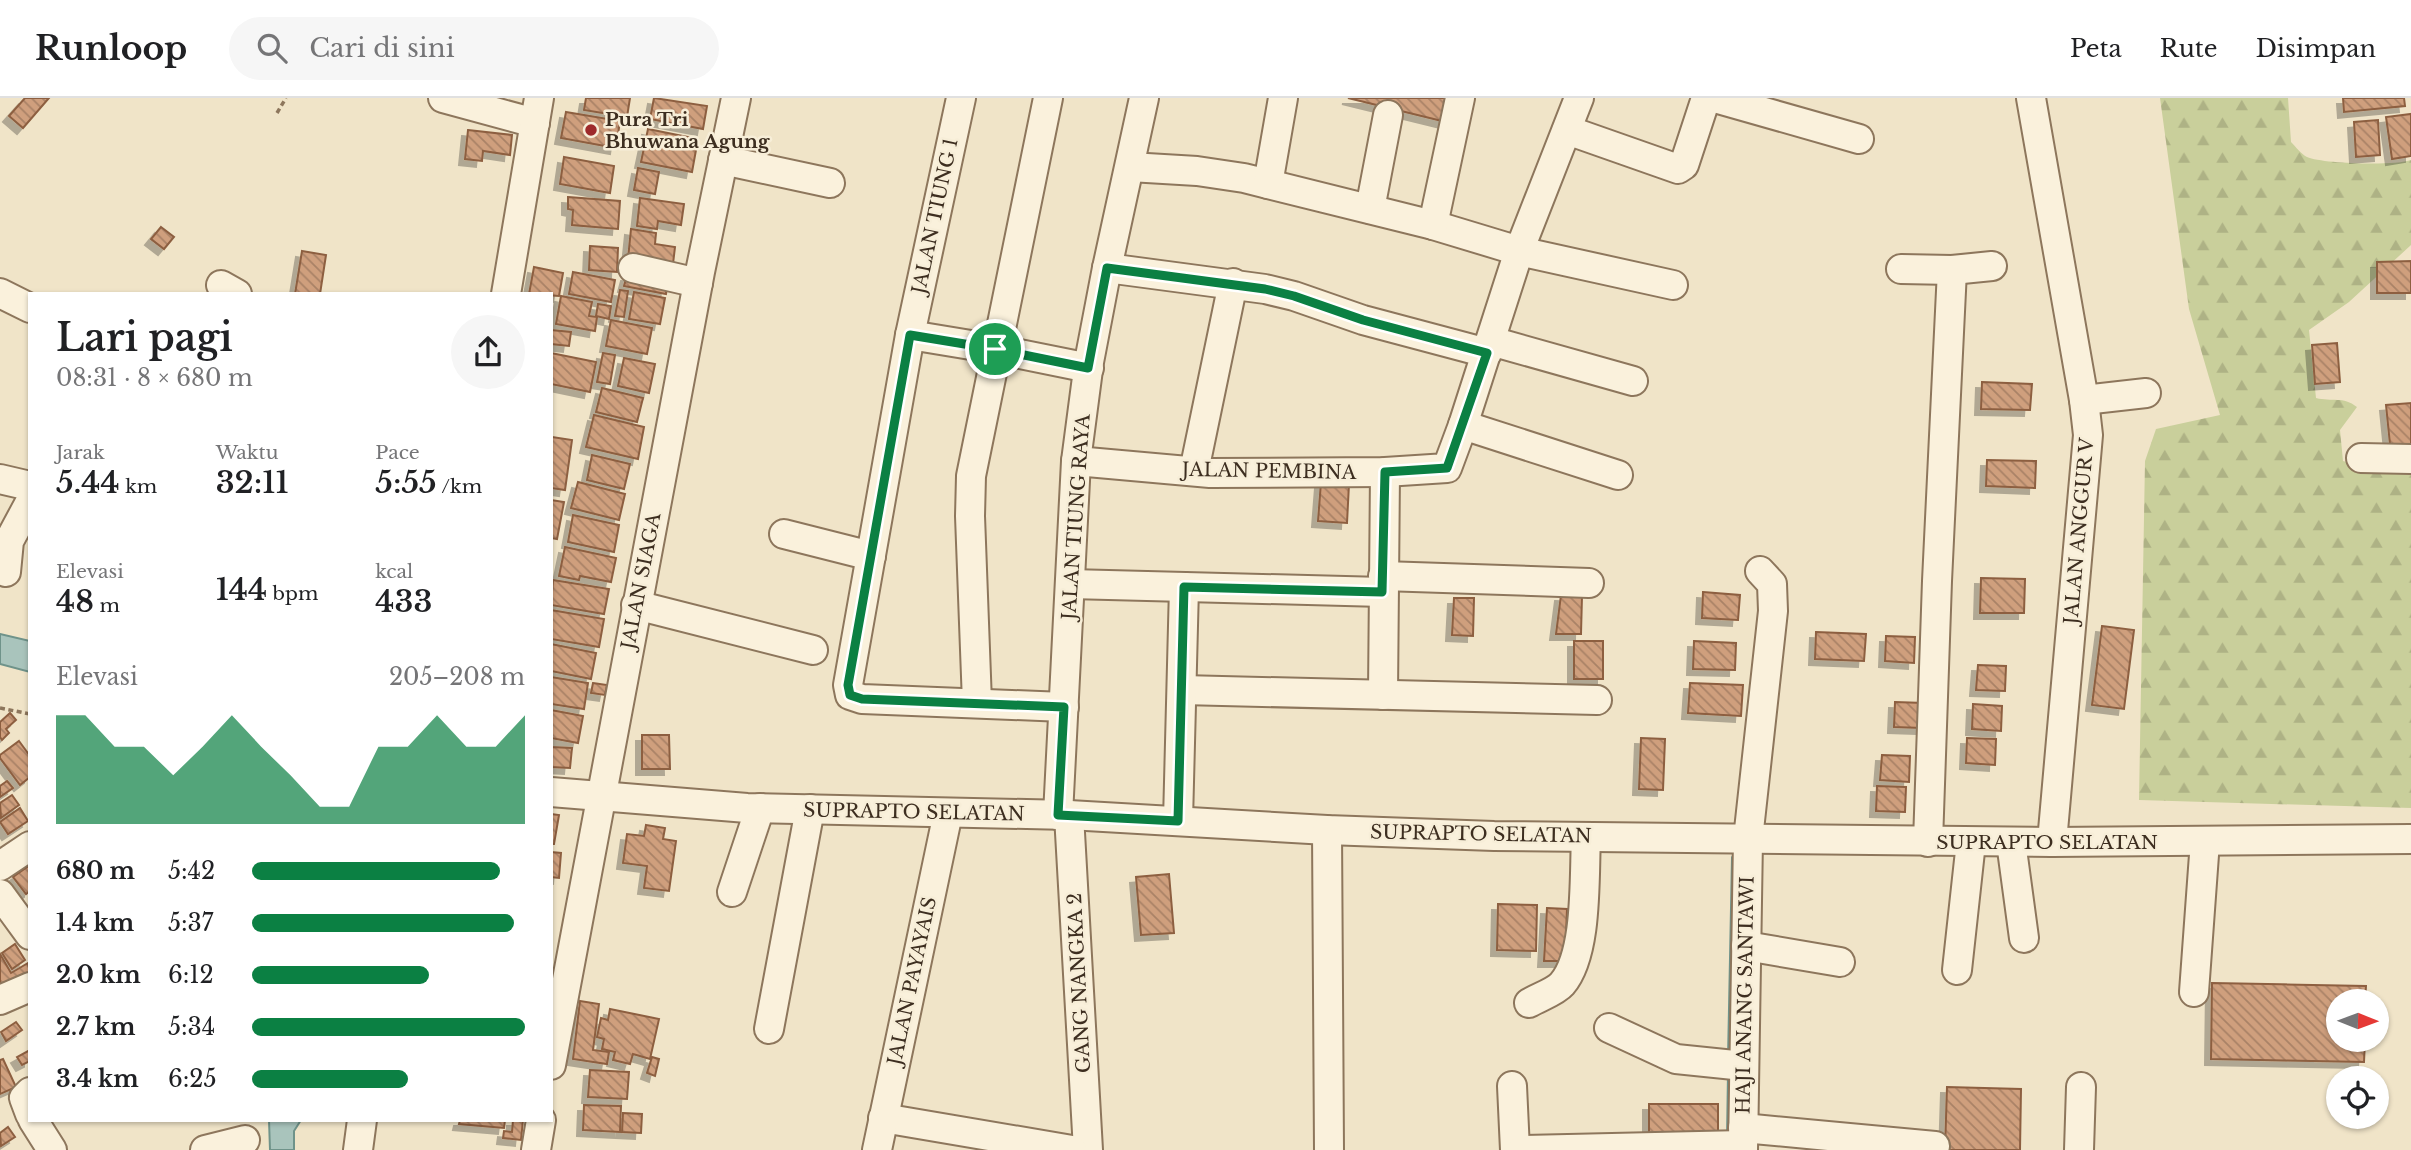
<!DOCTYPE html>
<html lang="id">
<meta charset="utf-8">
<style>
:root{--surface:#fff;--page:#f6f6f6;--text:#202124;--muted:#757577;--line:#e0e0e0;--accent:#0b8043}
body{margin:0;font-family:"Libre Baskerville",serif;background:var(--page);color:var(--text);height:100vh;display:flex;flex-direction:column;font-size:26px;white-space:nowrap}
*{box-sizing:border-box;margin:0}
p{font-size:23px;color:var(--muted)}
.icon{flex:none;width:38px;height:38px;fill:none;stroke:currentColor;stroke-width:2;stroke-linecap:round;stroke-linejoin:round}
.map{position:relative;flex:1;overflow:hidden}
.side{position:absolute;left:28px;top:194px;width:525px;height:830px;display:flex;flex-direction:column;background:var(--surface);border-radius:0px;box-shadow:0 2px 5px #0004}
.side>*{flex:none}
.needle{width:46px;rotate:91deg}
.fabs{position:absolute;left:2326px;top:891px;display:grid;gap:14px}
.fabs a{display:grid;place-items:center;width:63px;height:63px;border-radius:50%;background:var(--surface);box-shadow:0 2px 5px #0004;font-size:35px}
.pin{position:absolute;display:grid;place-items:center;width:60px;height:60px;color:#fff;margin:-30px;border:4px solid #fff;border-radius:50%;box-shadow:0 2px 7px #0007}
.round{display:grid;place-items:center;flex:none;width:74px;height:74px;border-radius:37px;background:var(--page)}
.summary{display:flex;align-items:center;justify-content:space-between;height:119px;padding:0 28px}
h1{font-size:38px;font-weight:600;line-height:52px}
.stats{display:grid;grid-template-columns:repeat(3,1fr);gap:10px;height:119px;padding:7px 28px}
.stats div{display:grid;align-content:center}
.stats b{font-size:30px;font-weight:600}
.stats small{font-size:19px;font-weight:400}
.stats p{font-size:19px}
.chart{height:196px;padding:14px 28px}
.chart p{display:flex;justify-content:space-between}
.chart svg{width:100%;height:126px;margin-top:7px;fill:var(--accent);opacity:.7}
ul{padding:0 28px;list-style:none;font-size:23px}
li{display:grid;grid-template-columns:112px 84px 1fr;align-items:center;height:52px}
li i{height:18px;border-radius:9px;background:var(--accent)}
header{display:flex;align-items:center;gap:42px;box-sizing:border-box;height:98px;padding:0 35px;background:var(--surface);border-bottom:2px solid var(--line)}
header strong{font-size:33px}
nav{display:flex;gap:38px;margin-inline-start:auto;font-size:24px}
.search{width:490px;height:63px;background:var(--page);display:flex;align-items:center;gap:18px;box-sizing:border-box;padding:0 24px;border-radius:38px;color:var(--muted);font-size:26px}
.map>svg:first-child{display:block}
.forest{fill:url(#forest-firs)}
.water{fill:#a9c4bc;stroke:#6f938a;stroke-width:2}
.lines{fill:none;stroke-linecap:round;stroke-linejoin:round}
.stream{stroke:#6f938a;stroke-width:6}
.building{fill:url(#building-back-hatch);stroke:#8d5f41;stroke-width:2;filter:url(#shadow)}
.minor-casing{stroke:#8d765c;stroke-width:32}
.path{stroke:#8d765c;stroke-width:3.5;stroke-dasharray:5 3.5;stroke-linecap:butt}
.minor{stroke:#faf1dc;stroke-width:28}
.route-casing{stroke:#fff;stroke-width:14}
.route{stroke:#0b8043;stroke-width:9}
.poi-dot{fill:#9e2a2b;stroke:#f7eed8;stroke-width:2.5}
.labels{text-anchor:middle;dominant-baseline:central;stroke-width:5;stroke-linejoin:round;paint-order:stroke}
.poi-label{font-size:19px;font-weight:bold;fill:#3d2e20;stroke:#f7eed8;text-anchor:start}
.street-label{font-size:19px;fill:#3d2e20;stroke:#f7eed8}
</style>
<header>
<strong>Runloop</strong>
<div class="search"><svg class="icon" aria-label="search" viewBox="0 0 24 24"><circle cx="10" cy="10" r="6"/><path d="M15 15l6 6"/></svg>Cari di sini</div>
<nav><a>Peta</a><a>Rute</a><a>Disimpan</a></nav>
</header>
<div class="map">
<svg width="2411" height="1052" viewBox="0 0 2411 1052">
<defs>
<pattern id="forest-firs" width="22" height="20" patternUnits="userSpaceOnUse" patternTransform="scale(1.75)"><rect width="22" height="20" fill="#c9cf9b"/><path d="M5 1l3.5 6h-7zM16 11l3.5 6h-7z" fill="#aeb285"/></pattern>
<pattern id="building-back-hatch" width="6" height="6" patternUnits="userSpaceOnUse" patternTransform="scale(1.75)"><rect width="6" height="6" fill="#cf9f7d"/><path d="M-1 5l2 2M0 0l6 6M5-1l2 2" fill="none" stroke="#a98266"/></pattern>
<filter id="shadow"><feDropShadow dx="-6" dy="6" stdDeviation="0" flood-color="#0004"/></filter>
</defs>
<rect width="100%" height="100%" fill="#f0e4c8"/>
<path class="forest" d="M2160,0h128l3,44c5,5 10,12 16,15 16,7 88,9 104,3v85l-62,57 -40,28 7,68c16,4 27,-2 41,9l-17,23 3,31 14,4 54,5v338l-272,-8 6,-339 11,-32 64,-14 -31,-106z"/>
<g class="water">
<path d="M0,536l30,7v31l-30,-8z"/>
<path d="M269,1022h32l-7,11v19h-24z"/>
</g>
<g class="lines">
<g class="stream">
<path d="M1730,961l4,-201"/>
<path d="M1729,1041l1,-66"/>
</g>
</g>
<g class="building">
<path d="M25,0h24l-26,30 -14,-12z"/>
<path d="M586,0h44l-3,19 -43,-7z"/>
<path d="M654,0l53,8 -4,23 -53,-10z"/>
<path d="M1348,0h103l-5,24z"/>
<path d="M2343,0h61l1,8 -61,6z"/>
<path d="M566,14l54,9 -4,27 -55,-10z"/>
<path d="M2411,16v42l-19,3 -6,-42z"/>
<path d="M2378,22l2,35 -24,2 -2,-35z"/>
<path d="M648,31l50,10 -6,33 -51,-10z"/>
<path d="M468,32l44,5 -2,20 -27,-4 -1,10 -17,-2z"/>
<path d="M564,59l50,9 -4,27 -50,-9z"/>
<path d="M638,70l21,4 -4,22 -21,-4z"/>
<path d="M568,99l52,4 -2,28 -46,-4 1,-15 -5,-1z"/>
<path d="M640,100l44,6 -3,21 -23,-4 -1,8 -20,-3z"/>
<path d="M161,129l13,10 -10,12 -13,-10z"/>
<path d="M631,131l25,4 -1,11 20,3 -2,17 -45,-5z"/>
<path d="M590,148l28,2 -1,24 -28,-2z"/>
<path d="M302,153l24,4 -6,39h-25z"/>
<path d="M2411,163v32h-34v-31z"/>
<path d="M534,169l29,6 -4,23 -30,-2z"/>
<path d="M573,174l42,8 -4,22 -42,-8z"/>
<path d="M627,177l41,5 -2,14 -42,-8z"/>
<path d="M620,192l8,1 -4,26 -9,-1z"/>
<path d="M634,194l31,6 -5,26 -31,-5z"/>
<path d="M561,198l31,6 -3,14 8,1 -2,14 -39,-7z"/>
<path d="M598,206l13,2 -2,13 -13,-3z"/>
<path d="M611,222l41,8 -5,26 -41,-8z"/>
<path d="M551,232l20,2 -2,14 -18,-2z"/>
<path d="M2337,245l3,39 -25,2 -3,-39z"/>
<path d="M551,255l45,9 -6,30 -39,-8z"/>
<path d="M603,255l12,2 -5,29 -13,-2z"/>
<path d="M624,260l31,6 -6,29 -31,-7z"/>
<path d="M1982,284l50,2 -2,26 -49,-1z"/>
<path d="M602,290l41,10 -6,24 -41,-10z"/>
<path d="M2411,305v49l-20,2 -5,-49z"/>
<path d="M594,317l50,12 -6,32 -52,-12z"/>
<path d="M552,339l20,3 -7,50 -14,-2z"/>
<path d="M592,357l38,9 -6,25 -37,-9z"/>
<path d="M1987,362l49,1 -1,27 -49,-2z"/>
<path d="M578,384l47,12 -6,26 -48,-12z"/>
<path d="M1321,384l28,2 -2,39 -29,-2z"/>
<path d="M551,402l13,2 -7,37 -6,-1z"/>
<path d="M573,417l46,10 -5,27 -46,-10z"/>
<path d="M565,449l51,11 -5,24 -31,-6 -1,4 -20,-4z"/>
<path d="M1981,480l44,1 -1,34h-44z"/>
<path d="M553,482l56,9 -5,25 -53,-9z"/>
<path d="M1703,494l37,3 -2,25 -36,-2z"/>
<path d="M1561,497l21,1 -1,38h-25z"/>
<path d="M1454,500h20l-1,38 -21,-1z"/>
<path d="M551,512l53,9 -5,28 -48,-8z"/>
<path d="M2102,528l32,4 -10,79 -32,-4z"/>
<path d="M1816,534l50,2 -2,27 -49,-2z"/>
<path d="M1886,538l29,1 -1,26 -29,-2z"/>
<rect x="1574" y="543" width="29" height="38"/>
<path d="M1694,543l42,2 -1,27 -42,-1z"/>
<path d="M551,546l45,9 -5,26 -40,-8z"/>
<path d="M1978,567l28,1 -1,25 -29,-1z"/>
<path d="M551,579l37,6 -4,26 -33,-5z"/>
<path d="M593,585l14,2 -2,10 -14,-2z"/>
<path d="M1690,585l53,2 -2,31 -53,-3z"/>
<path d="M1895,604l29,1 -2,25 -28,-1z"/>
<path d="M1973,606l29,2 -1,25 -29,-2z"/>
<path d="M551,612l32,6 -5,27 -27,-5z"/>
<path d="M10,615l6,7 -10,9 3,4 -7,7 -2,-3v-15z"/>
<path d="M642,637h27l1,34h-28z"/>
<path d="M1641,640l24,1 -2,51 -24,-1z"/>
<path d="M1967,640l29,1 -1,26 -29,-2z"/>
<path d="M19,643l11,15v21l-10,8 -20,-27v-3z"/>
<path d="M551,649l21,1 -2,20 -19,-1z"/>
<path d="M1882,657l28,1 -1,26 -29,-2z"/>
<path d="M7,683l6,7 -13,9v-11z"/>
<path d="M1877,688l29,1 -1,25 -29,-1z"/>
<path d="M12,697l7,10 -18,13 -1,-15z"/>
<path d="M20,710l8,13 -20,13 -8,-12z"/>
<path d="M551,716l8,1 -5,29h-3z"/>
<path d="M646,727l19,3 -2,11 13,2 -7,50 -25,-3 3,-22 -24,-3 4,-29 17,2z"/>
<path d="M551,754l10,1 -2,25 -8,-1z"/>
<path d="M30,767v26l-4,3 -13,-17z"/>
<path d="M1169,776l5,59 -33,2 -5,-58z"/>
<path d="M1498,806l39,1 -1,46 -39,-1z"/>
<path d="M1547,810l20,1 -2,52h-21z"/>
<path d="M15,846l10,16 -13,9 -10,-16z"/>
<path d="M0,856l11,19 17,-10 2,10 -27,16 -3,-6z"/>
<path d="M2212,885l154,3 -1,15h-27v39h27l-1,22 -153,-3z"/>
<path d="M580,903l19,3 -6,46 16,2 -2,12 -34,-5z"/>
<path d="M610,911l49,10 -9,40 -17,-5 -3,10 -17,-4 2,-8 -13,-3 2,-10 -7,-2 4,-19 7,2z"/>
<path d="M16,924l6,8 -16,11 -5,-9z"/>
<path d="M30,952v11l-8,4 -5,-8z"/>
<path d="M652,959l7,2 -4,17 -8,-3z"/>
<path d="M3,961l13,28 -16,7v-34z"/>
<path d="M590,972l39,2 -2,27 -39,-2z"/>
<path d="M1947,989l74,2 -1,61h-75z"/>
<rect x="1649" y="1006" width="69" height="29"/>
<path d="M584,1007l37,1 -1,26 -37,-2z"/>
<path d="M623,1015l19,1 -1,19 -19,-1z"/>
<path d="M460,1022h45l-1,8 -45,-4z"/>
<path d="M513,1022h10l-2,20 -18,-2 1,-7 8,1z"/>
<path d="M8,1029l7,10 -14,9 -1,-13z"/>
</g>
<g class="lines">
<defs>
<g id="minor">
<path d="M443,0l92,25"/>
<path d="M961,0l-51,237 -62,350 2,10 12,4 202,8"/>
<path d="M1715,0l144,41"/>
<path d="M2031,0l53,302 4,35 -36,407"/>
<path d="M1567,32l111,39 6,-4 22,-67"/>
<path d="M723,62l107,23"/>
<path d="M1130,69l67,4 47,7 189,47 86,26 154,34"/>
<path d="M1268,86l15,-86"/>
<path d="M1370,111l18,-94"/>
<path d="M1433,127l27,-127"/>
<path d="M633,170l65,15"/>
<path d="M1107,170l158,21 29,7 69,24 124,33"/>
<path d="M1901,171l51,1 40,-4"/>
<path d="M221,187l16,9"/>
<path d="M0,195l30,15"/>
<path d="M506,196l33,-196"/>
<path d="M910,237l85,14 94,19"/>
<path d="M1491,243l142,40"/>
<path d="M2084,302l62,-7"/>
<path d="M1463,327l155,50"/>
<path d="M2361,360l50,1"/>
<path d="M1076,363l134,12 175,-1 62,-4 16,-43 56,-174 60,-153"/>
<path d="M1194,373l39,-188"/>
<path d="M0,381l30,7"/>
<path d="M784,436l87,22"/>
<path d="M6,474l3,-31 21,-39"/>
<path d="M1383,478l206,7"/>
<path d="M1070,486l313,8"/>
<path d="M636,507l177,45"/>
<path d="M1182,592l415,10"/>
<path d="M1383,597l2,-223"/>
<path d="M977,605l-7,-187 1,-40 77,-378"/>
<path d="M551,694l196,16 322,7 258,15 167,6 558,6 359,-3"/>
<path d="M1058,717l18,-354 13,-99 18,-94 37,-170"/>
<path d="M1069,717l19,335"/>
<path d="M1178,723l6,-234"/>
<path d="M1327,732l2,320"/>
<path d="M1928,744l9,-261 15,-311"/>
<path d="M2011,744l13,96"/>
<path d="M0,768l30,-20"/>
<path d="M732,794l28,-84"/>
<path d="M0,796l30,41"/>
<path d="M1746,848l94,16"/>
<path d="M1957,872l14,-128"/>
<path d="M2194,894l11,-151"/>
<path d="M0,902l30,-13"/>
<path d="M1529,905c10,-6 26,-11 33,-19 26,-30 22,-107 24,-147"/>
<path d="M1609,930l67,31 68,7"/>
<path d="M769,931l41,-220"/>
<path d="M551,967l149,-793 36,-174"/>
<path d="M1512,988l3,64"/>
<path d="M30,994l-6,6 6,16"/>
<path d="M883,1020l189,32"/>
<path d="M33,1022l19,30"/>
<path d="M1743,1030l192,18"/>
<path d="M205,1052l40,-10"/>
<path d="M358,1052l4,-30"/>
<path d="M536,1052l5,-30"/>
<path d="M877,1052l71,-337"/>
<path d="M1522,1052l221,-5"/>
<path d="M1743,1052l5,-311 25,-228 -1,-27 -12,-13"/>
<path d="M2079,1052l2,-63"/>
</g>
</defs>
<use href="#minor" class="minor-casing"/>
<g class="path">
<path d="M277,15l9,-15"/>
<path d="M0,610l30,6"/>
</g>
<use href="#minor" class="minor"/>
</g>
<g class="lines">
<defs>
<path id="route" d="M1107,170l158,21 29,7 69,24 124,33 -40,115 -62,4 -3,120 -198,-5 -6,234 -120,-6 6,-108 -202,-8 -12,-4 -2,-10 62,-350 85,14 93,19z"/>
</defs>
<use href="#route" class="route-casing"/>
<use href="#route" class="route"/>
</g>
<circle class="poi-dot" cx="591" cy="32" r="7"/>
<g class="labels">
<g class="poi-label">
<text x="605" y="21">Pura Tri<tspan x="605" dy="22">Bhuwana Agung</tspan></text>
</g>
<g class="street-label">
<text transform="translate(935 118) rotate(-78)">JALAN TIUNG 1</text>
<text transform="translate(1269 373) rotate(1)">JALAN PEMBINA</text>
<text transform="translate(1076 419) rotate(-86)">JALAN TIUNG RAYA</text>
<text transform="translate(2079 433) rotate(-85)">JALAN ANGGUR V</text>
<text transform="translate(641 483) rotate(-79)">JALAN SIAGA</text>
<text transform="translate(914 714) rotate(1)">SUPRAPTO SELATAN</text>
<text transform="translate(1481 736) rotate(1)">SUPRAPTO SELATAN</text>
<text x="2047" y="744">SUPRAPTO SELATAN</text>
<text transform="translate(912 883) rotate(-78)">JALAN PAYAYAIS</text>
<text transform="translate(1079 885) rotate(-93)">GANG NANGKA 2</text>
<text transform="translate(1745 897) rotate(-89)">HAJI ANANG SANTAWI</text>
</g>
</g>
</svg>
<div class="fabs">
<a><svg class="needle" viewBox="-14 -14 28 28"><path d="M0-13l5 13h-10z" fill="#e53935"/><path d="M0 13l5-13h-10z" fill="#757577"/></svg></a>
<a><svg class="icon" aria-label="locate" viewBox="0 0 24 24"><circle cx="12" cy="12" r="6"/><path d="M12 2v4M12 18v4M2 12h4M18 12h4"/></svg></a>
</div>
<div class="pin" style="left:995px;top:251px;background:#1e9e55"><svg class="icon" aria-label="arrive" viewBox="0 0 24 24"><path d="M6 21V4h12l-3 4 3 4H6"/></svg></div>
<section class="side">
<div class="summary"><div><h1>Lari pagi</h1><p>08:31 · 8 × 680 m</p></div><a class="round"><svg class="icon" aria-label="share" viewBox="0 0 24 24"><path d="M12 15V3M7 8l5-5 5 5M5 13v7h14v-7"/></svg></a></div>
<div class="stats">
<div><p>Jarak</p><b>5.44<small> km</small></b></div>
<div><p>Waktu</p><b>32:11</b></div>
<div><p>Pace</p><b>5:55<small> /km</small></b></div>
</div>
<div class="stats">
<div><p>Elevasi</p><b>48<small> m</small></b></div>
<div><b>144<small> bpm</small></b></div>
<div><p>kcal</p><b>433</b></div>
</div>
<div class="chart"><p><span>Elevasi</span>205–208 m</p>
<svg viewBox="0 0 160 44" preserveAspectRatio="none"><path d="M0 44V6L10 6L20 17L30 17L40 27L50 17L60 6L70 17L80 27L90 38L100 38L110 17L120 17L130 6L140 17L150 17L160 6V44z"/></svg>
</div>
<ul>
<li><b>680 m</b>5:42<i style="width:91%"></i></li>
<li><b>1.4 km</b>5:37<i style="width:96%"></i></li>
<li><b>2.0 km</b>6:12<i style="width:65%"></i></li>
<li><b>2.7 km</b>5:34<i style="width:100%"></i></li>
<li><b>3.4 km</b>6:25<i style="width:57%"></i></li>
</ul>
</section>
</div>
